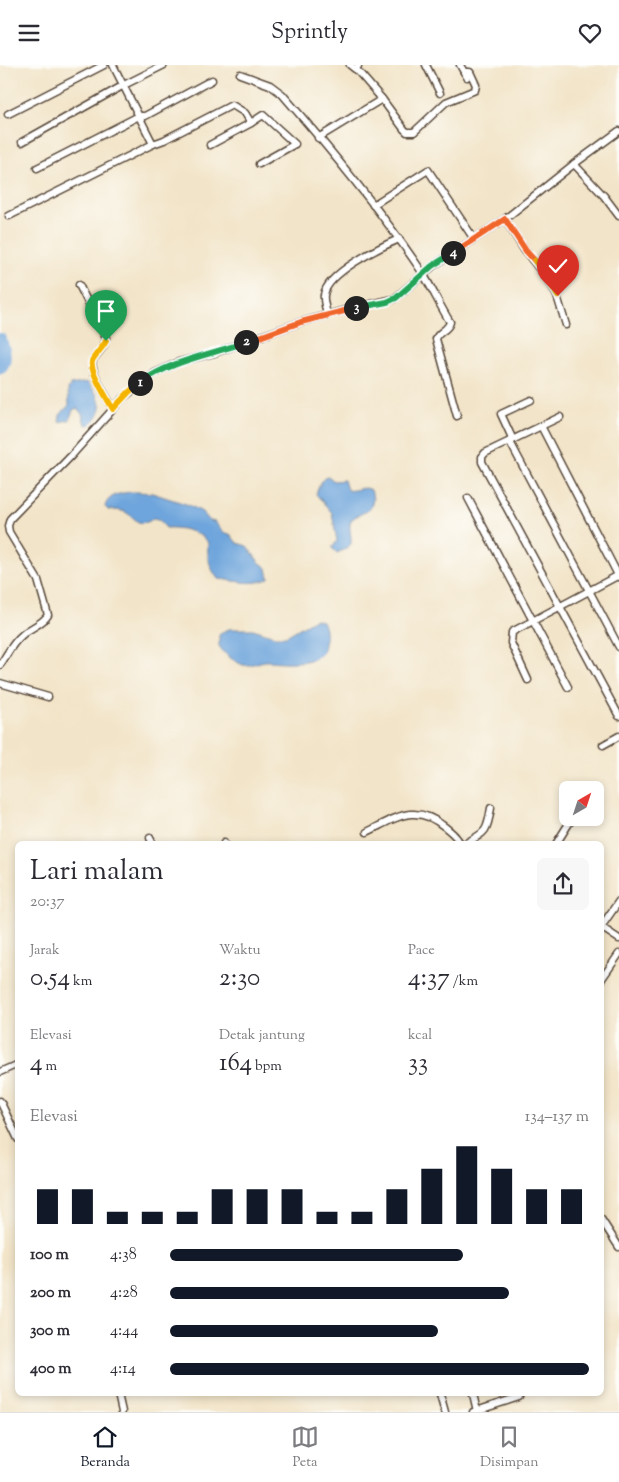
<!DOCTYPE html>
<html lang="id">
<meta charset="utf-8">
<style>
:root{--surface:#fff;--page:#f7f7f7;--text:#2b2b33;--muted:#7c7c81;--line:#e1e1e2;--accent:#111827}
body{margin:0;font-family:"Sorts Mill Goudy",serif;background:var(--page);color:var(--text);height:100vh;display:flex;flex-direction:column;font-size:19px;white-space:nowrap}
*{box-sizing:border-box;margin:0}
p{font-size:16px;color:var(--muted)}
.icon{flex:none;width:28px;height:28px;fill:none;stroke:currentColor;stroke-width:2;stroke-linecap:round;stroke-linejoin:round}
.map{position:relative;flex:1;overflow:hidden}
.panel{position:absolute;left:15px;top:776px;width:589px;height:555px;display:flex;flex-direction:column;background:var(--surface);border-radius:8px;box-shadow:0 2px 8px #0003}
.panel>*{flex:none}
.needle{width:32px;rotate:39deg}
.fabs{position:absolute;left:559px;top:716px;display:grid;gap:10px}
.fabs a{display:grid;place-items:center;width:45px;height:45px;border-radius:8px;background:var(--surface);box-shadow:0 2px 8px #0003;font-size:25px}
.pin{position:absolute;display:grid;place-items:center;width:42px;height:42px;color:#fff;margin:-51px -21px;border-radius:50% 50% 50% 0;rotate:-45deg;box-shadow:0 0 5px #0007}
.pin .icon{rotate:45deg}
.km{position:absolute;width:25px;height:25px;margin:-12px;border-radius:50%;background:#222;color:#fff;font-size:14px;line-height:25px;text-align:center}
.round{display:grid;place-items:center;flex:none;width:52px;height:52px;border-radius:8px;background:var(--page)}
.head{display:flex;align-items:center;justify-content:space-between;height:85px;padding:0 15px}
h1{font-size:28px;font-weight:600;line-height:38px}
.figures{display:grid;grid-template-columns:repeat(3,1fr);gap:8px;height:85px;padding:5px 15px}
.figures div{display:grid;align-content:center}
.figures b{font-size:25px;font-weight:600}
.figures small{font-size:14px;font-weight:400}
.figures p{font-size:14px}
.chart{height:140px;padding:10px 15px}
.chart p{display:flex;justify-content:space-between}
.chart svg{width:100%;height:90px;margin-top:5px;stroke:var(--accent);stroke-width:6}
ul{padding:0 15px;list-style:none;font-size:16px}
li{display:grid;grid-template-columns:80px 60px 1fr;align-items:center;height:38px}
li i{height:12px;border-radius:6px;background:var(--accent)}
header{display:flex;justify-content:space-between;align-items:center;height:65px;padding:0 15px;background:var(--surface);font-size:22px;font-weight:600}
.tab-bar{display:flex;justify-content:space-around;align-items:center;height:70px;border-top:1px solid var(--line);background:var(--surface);font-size:14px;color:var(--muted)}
.tab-bar a{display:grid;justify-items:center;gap:2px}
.tab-bar .selected{color:var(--accent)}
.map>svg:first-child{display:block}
.water{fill:#6ea5dc;stroke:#54687d}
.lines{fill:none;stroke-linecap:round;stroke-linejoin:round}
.river{stroke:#6ea5dc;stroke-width:14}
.minor-casing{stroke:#564638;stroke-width:9}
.minor{stroke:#fff;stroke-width:6}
.split-1-casing{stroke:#fff;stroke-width:10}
.split-2-casing{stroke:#fff;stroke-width:10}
.split-3-casing{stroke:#fff;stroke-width:10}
.split-4-casing{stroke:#fff;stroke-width:10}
.split-5-casing{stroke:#fff;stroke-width:10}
.split-6-casing{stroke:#fff;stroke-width:10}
.split-1{stroke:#f5b400;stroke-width:6}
.split-2{stroke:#22a559;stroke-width:6}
.split-3{stroke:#f0652b;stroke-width:6}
.split-4{stroke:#22a559;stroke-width:6}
.split-5{stroke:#f0652b;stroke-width:6}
.split-6{stroke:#f5b400;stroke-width:6}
</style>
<header><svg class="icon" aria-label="menu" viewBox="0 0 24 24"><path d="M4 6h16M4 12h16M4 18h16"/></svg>Sprintly<svg class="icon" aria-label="heart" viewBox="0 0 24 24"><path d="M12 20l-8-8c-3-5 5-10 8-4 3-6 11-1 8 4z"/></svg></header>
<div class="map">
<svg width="619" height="1347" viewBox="0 0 619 1347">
<rect width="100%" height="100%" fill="#fdfcf7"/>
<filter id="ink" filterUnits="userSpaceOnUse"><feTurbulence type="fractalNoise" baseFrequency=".02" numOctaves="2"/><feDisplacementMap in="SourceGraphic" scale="10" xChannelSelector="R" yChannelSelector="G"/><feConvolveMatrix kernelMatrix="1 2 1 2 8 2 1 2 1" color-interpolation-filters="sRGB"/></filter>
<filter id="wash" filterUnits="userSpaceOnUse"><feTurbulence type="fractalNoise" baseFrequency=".0096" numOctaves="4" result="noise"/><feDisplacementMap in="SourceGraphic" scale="20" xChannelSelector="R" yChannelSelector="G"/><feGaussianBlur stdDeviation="1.12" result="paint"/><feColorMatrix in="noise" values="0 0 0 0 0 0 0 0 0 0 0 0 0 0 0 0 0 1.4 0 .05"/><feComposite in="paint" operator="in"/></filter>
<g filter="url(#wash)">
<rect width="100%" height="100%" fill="#f2e4c8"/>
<g class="water">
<path d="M87,317c13,14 21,29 2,43l-4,-1 -3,-10 -5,-6 -4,2 -4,10 -10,2 1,-7 9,-10 -1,-15 3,-5z"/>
<path d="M328,411l6,5 10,-1 3,10c9,2 15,-5 24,0 9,27 -20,21 -21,34 -1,6 2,13 1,20l-4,4 -10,5 -5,-5 5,-7 -5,-28 -16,-19 5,-13z"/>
<path d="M138,427l14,1 37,12 13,7 8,9 5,1 8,11 7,1 7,9 10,3 12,16 8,6 2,10c-14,9 -35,2 -51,1 -9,-12 -11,-22 -10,-36 -8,-12 -29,-16 -42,-15 -5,-5 -4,-9 -13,-10 -4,5 -9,5 -15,4 -12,-11 -14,-12 -30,-12l-3,-3c3,-14 21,-15 33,-15z"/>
<path d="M315,554l7,2c3,7 5,14 2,22 0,2 0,5 -1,7 -7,16 -41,12 -54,11 -8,-1 -19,6 -26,4 -10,-4 -19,-11 -24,-19v-11l3,-3 7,-3h24l22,7h11z"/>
</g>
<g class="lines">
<path class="river" d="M0,275c3,10 7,19 0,27"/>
</g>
</g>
<g filter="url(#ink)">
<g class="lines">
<defs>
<g id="minor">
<path d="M113,0l40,79"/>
<path d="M350,0l5,4 3,-3"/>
<path d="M426,0l14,28"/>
<path d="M460,0l7,12"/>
<path d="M356,4l26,30"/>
<path d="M240,9l30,11 12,9c48,55 99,117 140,178 10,16 18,34 28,50 -2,9 -12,9 -14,17l21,77"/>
<path d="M8,49l96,-49"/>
<path d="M318,73l64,-39 22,30 3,3h7l32,-30 29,-12 1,-5 -6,-13h-6"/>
<path d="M22,77l102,-57 40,-20"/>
<path d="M210,80l41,-22"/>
<path d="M574,99l30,32 15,20"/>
<path d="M37,103l102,-52h6l67,-36"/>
<path d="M373,140l55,-35 46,69"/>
<path d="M9,151l144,-72 11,-4 68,-35 13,8 6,10 12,-8 32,29 -36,20"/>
<path d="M505,154l20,32 25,31 7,14 9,29"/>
<path d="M79,220l27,53c0,8 -7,13 -12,20 -7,10 13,40 19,50"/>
<path d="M327,250c-1,-7 -4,-14 -3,-20 3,-22 56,-48 75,-56"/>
<path d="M560,352l-75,36 -3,4v5l137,254"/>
<path d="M541,361l78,151"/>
<path d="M513,375l-12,-26 30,-14"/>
<path d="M510,377l109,205"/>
<path d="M468,433l100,189"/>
<path d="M0,600c7,-10 12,-22 22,-30 7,-7 21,-11 26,-20l-10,-35 -29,-48 -1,-6 2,-7 62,-64 51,-57 32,-25 24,-11 35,-9 87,-31 48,-13 45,-10 39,-33 72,-47 69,-55 45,-33"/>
<path d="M528,615l-17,-37 1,-11 107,-57"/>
<path d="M0,618l48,14"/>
<path d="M603,680l16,-9"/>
<path d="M367,767c29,-14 48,-30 78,-5 6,5 13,10 15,17"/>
<path d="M150,773l3,6"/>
<path d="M224,778v1"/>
<path d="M464,779c22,-12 23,-11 27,-36"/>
<path d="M556,779l17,-27"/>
<path d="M601,862l18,-26"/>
<path d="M601,862l18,12"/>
<path d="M601,915l18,-26"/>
<path d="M0,1007l18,-8"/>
<path d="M0,1036l18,38"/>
<path d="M601,1154l18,28"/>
<path d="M118,1329l4,18"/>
<path d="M440,1329l5,18"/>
<path d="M473,1329l4,17"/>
<path d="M473,1347l46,-15 1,-3"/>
</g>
</defs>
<use href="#minor" class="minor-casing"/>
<use href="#minor" class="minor"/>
</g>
</g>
<g class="lines" filter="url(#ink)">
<defs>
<path id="split-1" d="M106,276c-3,7 -11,13 -14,20 -3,9 16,39 21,48l16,-17 11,-9"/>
<path id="split-2" d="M140,318c32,-23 70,-28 106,-41"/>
<path id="split-3" d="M246,277l55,-20 55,-14"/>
<path id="split-4" d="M356,243l31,-6 9,-4 36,-32 21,-13"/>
<path id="split-5" d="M453,188l52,-34 21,32 9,10"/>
<path id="split-6" d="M535,196l15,21 8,14"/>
</defs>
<use href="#split-1" class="split-1-casing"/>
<use href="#split-2" class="split-2-casing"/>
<use href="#split-3" class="split-3-casing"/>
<use href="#split-4" class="split-4-casing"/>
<use href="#split-5" class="split-5-casing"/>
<use href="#split-6" class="split-6-casing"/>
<use href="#split-1" class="split-1"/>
<use href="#split-2" class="split-2"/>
<use href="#split-3" class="split-3"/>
<use href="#split-4" class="split-4"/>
<use href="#split-5" class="split-5"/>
<use href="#split-6" class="split-6"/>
</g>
</svg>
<div class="fabs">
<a><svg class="needle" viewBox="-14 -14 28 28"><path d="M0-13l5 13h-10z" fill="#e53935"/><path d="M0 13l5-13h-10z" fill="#7c7c81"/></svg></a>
</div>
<div class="pin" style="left:106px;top:276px;background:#1e9e55"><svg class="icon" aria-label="arrive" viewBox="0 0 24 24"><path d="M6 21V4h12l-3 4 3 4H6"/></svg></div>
<div class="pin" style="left:558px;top:231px;background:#d93025"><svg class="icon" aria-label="check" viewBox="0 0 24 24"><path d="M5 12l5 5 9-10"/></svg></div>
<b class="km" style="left:140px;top:318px">1</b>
<b class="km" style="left:246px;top:277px">2</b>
<b class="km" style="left:356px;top:243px">3</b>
<b class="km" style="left:453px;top:188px">4</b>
<section class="panel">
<div class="head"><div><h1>Lari malam</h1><p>20:37</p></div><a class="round"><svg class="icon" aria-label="share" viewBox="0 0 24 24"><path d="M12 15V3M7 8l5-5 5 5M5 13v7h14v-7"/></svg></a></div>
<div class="figures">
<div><p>Jarak</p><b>0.54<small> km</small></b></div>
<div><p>Waktu</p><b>2:30</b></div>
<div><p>Pace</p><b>4:37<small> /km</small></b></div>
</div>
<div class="figures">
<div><p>Elevasi</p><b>4<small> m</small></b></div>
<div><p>Detak jantung</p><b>164<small> bpm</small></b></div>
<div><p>kcal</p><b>33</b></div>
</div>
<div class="chart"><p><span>Elevasi</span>134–137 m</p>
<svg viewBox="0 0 160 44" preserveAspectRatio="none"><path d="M5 44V27M15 44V27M25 44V38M35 44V38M45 44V38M55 44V27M65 44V27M75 44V27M85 44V38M95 44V38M105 44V27M115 44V17M125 44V6M135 44V17M145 44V27M155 44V27"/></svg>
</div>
<ul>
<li><b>100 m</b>4:38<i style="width:70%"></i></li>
<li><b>200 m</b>4:28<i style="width:81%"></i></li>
<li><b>300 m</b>4:44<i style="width:64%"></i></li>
<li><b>400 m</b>4:14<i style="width:100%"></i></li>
</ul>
</section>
</div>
<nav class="tab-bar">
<a class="selected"><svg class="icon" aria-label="home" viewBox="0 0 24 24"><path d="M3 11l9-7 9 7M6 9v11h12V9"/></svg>Beranda</a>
<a><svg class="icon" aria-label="map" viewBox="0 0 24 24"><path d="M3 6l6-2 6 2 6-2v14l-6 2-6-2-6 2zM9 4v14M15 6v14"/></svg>Peta</a>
<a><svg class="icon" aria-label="saved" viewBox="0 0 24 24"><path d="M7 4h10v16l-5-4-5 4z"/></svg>Disimpan</a>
</nav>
